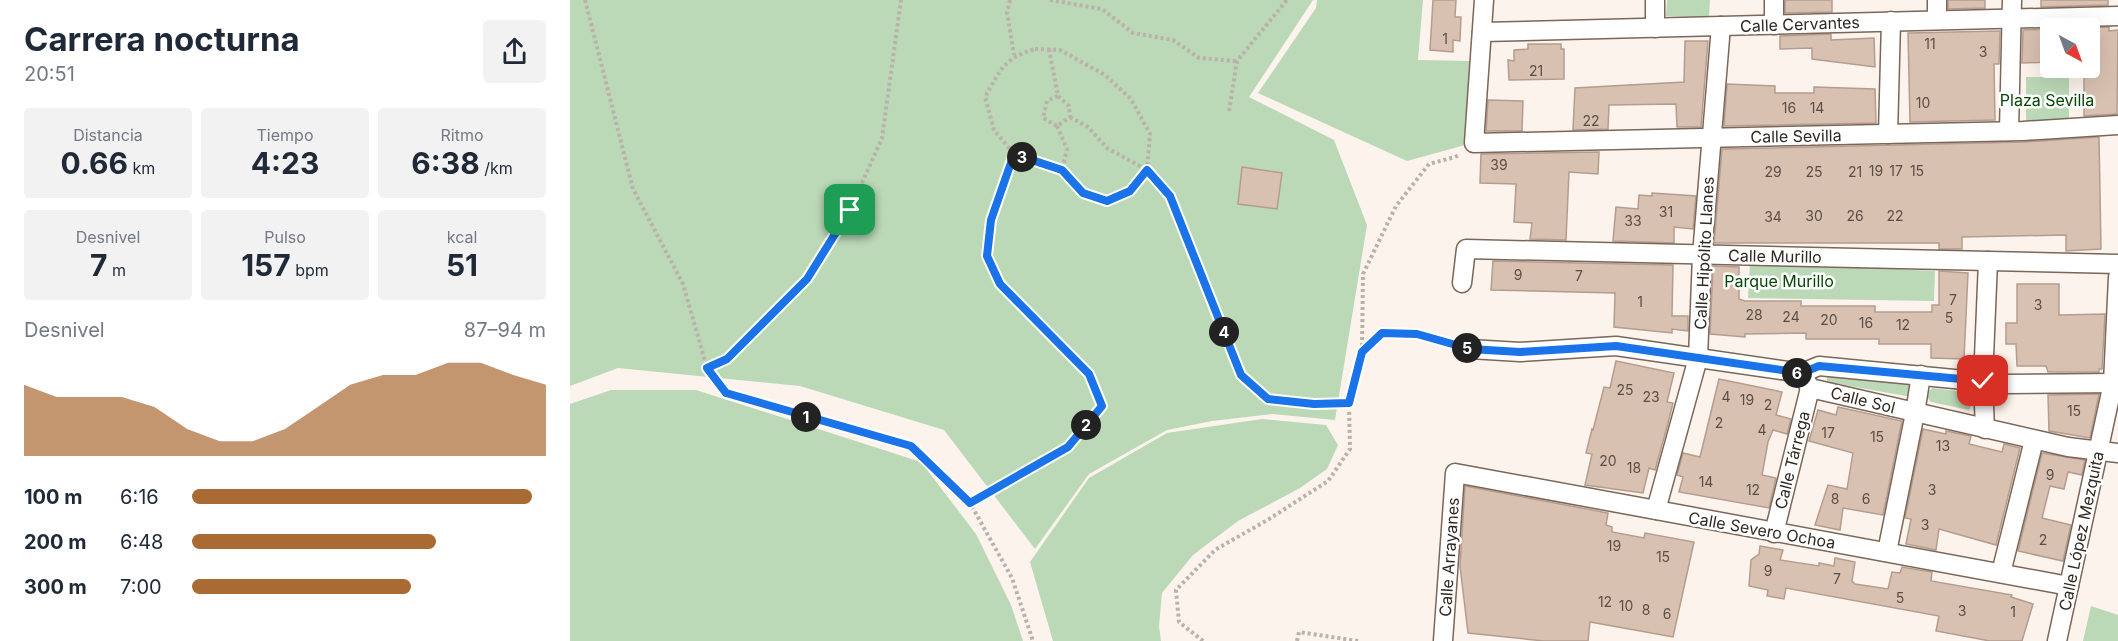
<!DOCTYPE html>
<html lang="es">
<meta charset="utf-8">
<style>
:root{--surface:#fff;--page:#f2f2f3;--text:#1f2937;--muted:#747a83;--accent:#aa6a33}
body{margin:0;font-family:Inter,sans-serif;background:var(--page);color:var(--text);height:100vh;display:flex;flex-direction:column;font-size:22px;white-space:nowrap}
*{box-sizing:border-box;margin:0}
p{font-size:20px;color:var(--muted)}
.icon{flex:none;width:33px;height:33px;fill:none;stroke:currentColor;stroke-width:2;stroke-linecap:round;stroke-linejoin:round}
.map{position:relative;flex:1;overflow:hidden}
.panel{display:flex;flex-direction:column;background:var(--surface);width:570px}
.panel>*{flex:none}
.needle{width:39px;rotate:139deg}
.controls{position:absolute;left:1470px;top:18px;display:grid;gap:12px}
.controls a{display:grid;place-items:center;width:60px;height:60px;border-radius:6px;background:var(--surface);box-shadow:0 6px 24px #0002;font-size:30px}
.pin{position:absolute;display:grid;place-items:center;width:51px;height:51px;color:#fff;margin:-26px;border-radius:12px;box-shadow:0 3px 9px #0006}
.km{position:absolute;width:30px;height:30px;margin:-15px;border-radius:50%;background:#222;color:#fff;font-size:16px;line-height:30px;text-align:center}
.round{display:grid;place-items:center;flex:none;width:63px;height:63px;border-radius:6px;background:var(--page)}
.head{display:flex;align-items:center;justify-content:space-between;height:102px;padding:0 24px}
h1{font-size:33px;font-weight:700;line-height:45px}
.figures{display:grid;grid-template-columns:repeat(3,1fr);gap:9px;height:102px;padding:6px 24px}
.figures div{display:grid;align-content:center;border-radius:6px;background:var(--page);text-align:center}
.figures b{font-size:30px;font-weight:700}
.figures small{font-size:16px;font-weight:400}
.figures p{font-size:16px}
.chart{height:168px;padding:12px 24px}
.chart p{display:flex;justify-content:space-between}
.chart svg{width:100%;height:108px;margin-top:6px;fill:var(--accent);opacity:.7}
ul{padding:0 24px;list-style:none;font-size:20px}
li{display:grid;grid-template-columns:96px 72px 1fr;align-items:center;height:45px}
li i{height:15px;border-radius:8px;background:var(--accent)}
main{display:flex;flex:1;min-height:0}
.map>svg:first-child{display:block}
.green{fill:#bbd8b7}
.building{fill:#d9c1b1;stroke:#b49d8e;stroke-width:1.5}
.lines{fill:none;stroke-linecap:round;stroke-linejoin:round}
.street-casing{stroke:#7b6657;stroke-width:21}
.path{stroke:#bab1aa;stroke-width:4;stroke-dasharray:3 3;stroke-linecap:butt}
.street{stroke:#fff;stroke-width:18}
.route-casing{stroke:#fff;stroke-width:12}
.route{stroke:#1a73e8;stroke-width:8}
.labels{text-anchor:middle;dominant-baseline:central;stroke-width:5;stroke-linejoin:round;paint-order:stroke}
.number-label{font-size:14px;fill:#5a4e45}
.street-label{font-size:16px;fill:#302821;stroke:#fff}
.park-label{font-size:16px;fill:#044703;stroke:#fff}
</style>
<main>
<section class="panel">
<div class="head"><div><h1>Carrera nocturna</h1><p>20:51</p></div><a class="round"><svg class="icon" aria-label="share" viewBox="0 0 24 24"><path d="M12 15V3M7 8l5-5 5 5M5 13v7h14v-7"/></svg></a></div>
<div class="figures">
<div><p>Distancia</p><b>0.66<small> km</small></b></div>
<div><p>Tiempo</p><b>4:23</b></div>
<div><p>Ritmo</p><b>6:38<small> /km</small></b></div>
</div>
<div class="figures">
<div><p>Desnivel</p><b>7<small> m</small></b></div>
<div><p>Pulso</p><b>157<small> bpm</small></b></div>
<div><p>kcal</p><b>51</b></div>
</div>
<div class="chart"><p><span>Desnivel</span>87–94 m</p>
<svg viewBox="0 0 160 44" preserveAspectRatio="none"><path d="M0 44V15L10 20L20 20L30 20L40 24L50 33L60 38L70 38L80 33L90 24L100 15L110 11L120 11L130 6L140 6L150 11L160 15V44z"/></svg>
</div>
<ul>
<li><b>100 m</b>6:16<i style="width:96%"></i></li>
<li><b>200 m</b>6:48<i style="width:69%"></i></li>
<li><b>300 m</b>7:00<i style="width:62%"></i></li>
</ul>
</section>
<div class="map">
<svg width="1548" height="641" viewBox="0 0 1548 641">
<rect width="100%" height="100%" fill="#fcf3ec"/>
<g class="green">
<path d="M0,0h743l-64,97 85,43 33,85 -32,195 -63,-6 -60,7 -45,9 -78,44 -54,75 -91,-119 -144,-44 -182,-18 -48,18z"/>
<path d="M747,0h106l-5,60 52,1 -5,84 -58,16 -149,-68 58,-85z"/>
<path d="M1097,0h43l-1,17 -43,-1z"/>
<rect x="1456" y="77" width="43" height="46"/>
<path d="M1180,262l185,9 -1,30 -186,-3z"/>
<path d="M1257,375l82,9 3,5 -1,5 -5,2 -79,-14z"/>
<path d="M1363,388l41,5 1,6 -6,11 -38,-8 -4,-5 1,-6z"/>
<path d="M41,390h85l225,72 55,72 35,71 12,36h-453v-237z"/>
<path d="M692,419l64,6 12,20 -11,24 -27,19 -62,33 -45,34 -31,38 -3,33 2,15h-108l-23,-79 59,-84 78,-45z"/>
<path d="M1521,606l27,9v26h-35z"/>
</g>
<g class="building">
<path d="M863,0h23l-1,17h6l-1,24 -7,-1v12l-23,-2z"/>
<path d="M1215,0h47v12l-47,1z"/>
<path d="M1378,0h37v8l-37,1z"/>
<path d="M1471,0h67v5l-67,2z"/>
<path d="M1539,27v4l9,-1 -1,84 -33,2v-43h6v-45h-22z"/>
<path d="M1480,29v33l-28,1 1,-33z"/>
<path d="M1430,31l-1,33h-5l1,56 -85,2 -2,-89z"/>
<path d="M1261,34v6l43,-2 1,29 -63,-8v-11l-32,1v-13z"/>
<path d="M1115,41h23l-7,86h-24l-1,-23 -67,1 -1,24 -35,1 2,-42 109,-6z"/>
<path d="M958,44h33v5h3v30l-55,1 -1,-20 6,1v-11l14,-1z"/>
<path d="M1157,84l48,2v7h39v-6l61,2 1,34 -152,3z"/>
<path d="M918,100l35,1 -1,30h-36z"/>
<path d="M1529,137l2,112 -35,2v-16l-104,2v12h-23v-6h-225l8,-94 301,-7z"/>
<path d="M1029,152l-1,22 -29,-2 -3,68 -36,-1 2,-16 -18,-1 2,-38 -36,-1 1,-29z"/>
<path d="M672,167l40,6 -5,36 -39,-5z"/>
<path d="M1082,193l44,3 -3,33 -19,-2v16l-61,-2 3,-34 22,2 1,-14 13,1z"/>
<path d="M923,261l180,4 -1,51h16v15l-16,-2v4l-58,-6 1,-34 -124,-3z"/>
<path d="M1143,266l26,1v32l6,2h56v5h74v6h57v-7h7v-34l29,2 -4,86 -33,-1v-14h-52v-5h-73v-6l-61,1v3l-35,-3z"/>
<path d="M1447,284h42v31l46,-1 -3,55h-3v3h-51l-2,-6h-29l-1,-22h-10v-21h11z"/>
<path d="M1046,361l58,12 -7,29 6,1 -6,24 -12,43 -6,-2 -6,25 -58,-8 7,-31 -6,-1 6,-24 1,1 11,-43 6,1z"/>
<path d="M1149,379l63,13 -6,23 15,4 -4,15 -14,-4 -5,12 -6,33 14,3 -7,30 -90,-16 4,-15 -6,-2 6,-22 17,4z"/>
<path d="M1529,394l-9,44 -41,-7 -1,-36z"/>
<path d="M1268,407l64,14 -19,94 -40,-7 -3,22 -25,-5 13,-40 19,4 6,-36 -44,-12 9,-31 18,5z"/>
<path d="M1353,429l23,5v-3l25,5 -2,8 33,8 2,-8 16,4 -24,97 -57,-16 -3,21 -30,-6 5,-25 -6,-1z"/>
<path d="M1472,453l43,7 -3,15 -14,-3 -4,17 -14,-3 -8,32 29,7 -8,36 -45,-10z"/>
<path d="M895,486l143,27 -2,12 6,2v5l32,6 1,-5 49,9 -21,95 -83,-15 -2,19h-44l-76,-8 -8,-67z"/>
<path d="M1190,546l23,4 -3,10 39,6v-3l15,3 1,-8 20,4 -3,19 3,3 33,5 4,-17 8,1 2,-6 30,5 -1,9 81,14 -1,2 22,7 -11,37h-32l-54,-10 3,-15 -153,-28 -2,11 -17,-3 1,-6 -19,-4 2,-26 8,-6z"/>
</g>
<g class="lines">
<defs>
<g id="street">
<path d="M914,0l-10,143 549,-12 95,-6"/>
<path d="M1367,0v20"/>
<path d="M1204,25v-25"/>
<path d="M1085,28v-28"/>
<path d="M912,32l636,-16"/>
<path d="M1439,131l3,-131"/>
<path d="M1318,134l3,-113"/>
<path d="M892,283l4,-34 652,15"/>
<path d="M900,349l50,3 96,-6 186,27 8,15 258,59 50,6"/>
<path d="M1232,373l17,-7 187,18 112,-1"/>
<path d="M1415,429l-2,-48 5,-120"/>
<path d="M1086,510l42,-152 4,-103 19,-229"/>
<path d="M1204,533l36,-145"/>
<path d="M1317,552l28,-139 6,-38"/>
<path d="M1431,573l33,-133"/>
<path d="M873,641l12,-168 614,113"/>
<path d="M1487,641l56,-258 5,-106"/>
</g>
</defs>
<use href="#street" class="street-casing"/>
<g class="path">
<path d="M15,0l48,189 50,95 24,84 19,25 185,53 59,57"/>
<path d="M440,0l-3,12 7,43"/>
<path d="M480,0l52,9 31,24 40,7 26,18 38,3"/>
<path d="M465,49l25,1 45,25 26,24 19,35 -3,36 -17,21 -23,10 -24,-8 -21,-23 -48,-16 -20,-24 -9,-33c16,-28 18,-38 50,-48z"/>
<path d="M479,49l9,47 11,10 1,11 -13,9 -14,-8 4,-17 11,-5"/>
<path d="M659,111l8,-50 50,-61"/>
<path d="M500,117l18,10 19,21 40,22 23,26 71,179 27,24 46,5 35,-1"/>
<path d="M487,126l10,23 -5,21"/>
<path d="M444,154l-23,66 -4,36 13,28 88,89 14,33 -34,41 -98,56 42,75 21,63"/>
<path d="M792,352l1,-78 33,-68 33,-42 26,-7 4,-2"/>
<path d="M137,368l20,-9 80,-80 43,-69 32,-72 19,-138"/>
<path d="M633,641l-24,-19 -3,-32 39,-40 54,-31 59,-38 22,-32 -1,-46 13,-51 20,-19 35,1 35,10"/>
<path d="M727,641l2,-9 59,9"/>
</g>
<use href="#street" class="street"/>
</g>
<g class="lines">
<defs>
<path id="route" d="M280,210l-43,69 -80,80 -20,9 19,25 185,53 59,57 98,-56 34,-41 -13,-32 -89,-90 -13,-28 4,-36 23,-66 48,16 21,23 24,8 23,-10 17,-21 23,26 71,179 27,24 46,5 35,-1 13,-51 20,-19 35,1 53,15 50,3 96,-6 186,27 17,-7 164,15"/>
</defs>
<use href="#route" class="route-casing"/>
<use href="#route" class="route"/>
</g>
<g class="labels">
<g class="number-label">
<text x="875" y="38">1</text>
<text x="1360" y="43">11</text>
<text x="1413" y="51">3</text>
<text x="966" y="70">21</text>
<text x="1353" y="102">10</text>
<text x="1219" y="107">16</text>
<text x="1247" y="107">14</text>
<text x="1021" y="120">22</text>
<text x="929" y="164">39</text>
<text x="1306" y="170">19</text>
<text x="1326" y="170">17</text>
<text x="1347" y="170">15</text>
<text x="1203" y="171">29</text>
<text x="1244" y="171">25</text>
<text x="1285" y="171">21</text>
<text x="1096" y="211">31</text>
<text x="1244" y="215">30</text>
<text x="1285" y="215">26</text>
<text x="1325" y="215">22</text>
<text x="1203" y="216">34</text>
<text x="1063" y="220">33</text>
<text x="948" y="274">9</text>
<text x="1009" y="275">7</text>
<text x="1383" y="299">7</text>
<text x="1070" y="301">1</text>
<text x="1468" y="304">3</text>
<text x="1184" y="314">28</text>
<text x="1221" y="316">24</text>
<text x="1379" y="317">5</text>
<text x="1259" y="319">20</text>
<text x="1296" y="322">16</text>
<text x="1333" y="324">12</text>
<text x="1055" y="389">25</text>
<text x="1081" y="396">23</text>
<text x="1156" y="396">4</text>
<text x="1177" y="399">19</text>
<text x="1198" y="404">2</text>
<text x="1504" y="410">15</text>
<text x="1149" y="422">2</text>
<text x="1192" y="429">4</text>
<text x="1258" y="432">17</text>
<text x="1307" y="436">15</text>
<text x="1373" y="445">13</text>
<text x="1038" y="460">20</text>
<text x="1064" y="467">18</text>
<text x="1480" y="474">9</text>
<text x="1136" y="481">14</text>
<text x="1183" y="489">12</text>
<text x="1362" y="489">3</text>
<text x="1265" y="498">8</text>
<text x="1296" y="498">6</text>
<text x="1355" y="524">3</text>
<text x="1473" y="539">2</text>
<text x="1044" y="545">19</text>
<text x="1093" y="556">15</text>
<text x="1198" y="570">9</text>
<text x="1267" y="578">7</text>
<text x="1330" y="597">5</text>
<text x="1035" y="601">12</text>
<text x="1056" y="605">10</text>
<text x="1076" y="609">8</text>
<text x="1392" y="610">3</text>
<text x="1443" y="611">1</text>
<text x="1097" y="613">6</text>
</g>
<g class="street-label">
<text transform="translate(1230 24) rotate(-2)">Calle Cervantes</text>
<text transform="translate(1226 136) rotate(-1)">Calle Sevilla</text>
<text transform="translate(1134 253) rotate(-87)">Calle Hipólito Llanes</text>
<text transform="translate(1205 256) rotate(1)">Calle Murillo</text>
<text transform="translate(1293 400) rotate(14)">Calle Sol</text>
<text transform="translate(1222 460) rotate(-76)">Calle Tárrega</text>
<text transform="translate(1192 530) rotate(10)">Calle Severo Ochoa</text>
<text transform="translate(1511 531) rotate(-78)">Calle López Mezquita</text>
<text transform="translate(879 557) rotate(-86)">Calle Arrayanes</text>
</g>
<g class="park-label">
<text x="1477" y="100">Plaza Sevilla</text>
<text x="1209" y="281">Parque Murillo</text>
</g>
</g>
</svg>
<div class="controls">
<a><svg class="needle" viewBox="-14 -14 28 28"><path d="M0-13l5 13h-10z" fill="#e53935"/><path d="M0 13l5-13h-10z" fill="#747a83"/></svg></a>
</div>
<div class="pin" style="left:280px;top:210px;background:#1e9e55"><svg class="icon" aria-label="arrive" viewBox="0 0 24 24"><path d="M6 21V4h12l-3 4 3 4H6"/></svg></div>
<div class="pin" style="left:1413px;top:381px;background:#d93025"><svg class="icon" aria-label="check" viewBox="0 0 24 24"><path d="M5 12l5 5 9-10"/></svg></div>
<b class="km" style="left:236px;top:417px">1</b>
<b class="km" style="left:516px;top:425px">2</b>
<b class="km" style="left:452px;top:157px">3</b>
<b class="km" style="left:654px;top:332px">4</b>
<b class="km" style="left:897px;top:348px">5</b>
<b class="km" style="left:1227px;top:373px">6</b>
</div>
</main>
